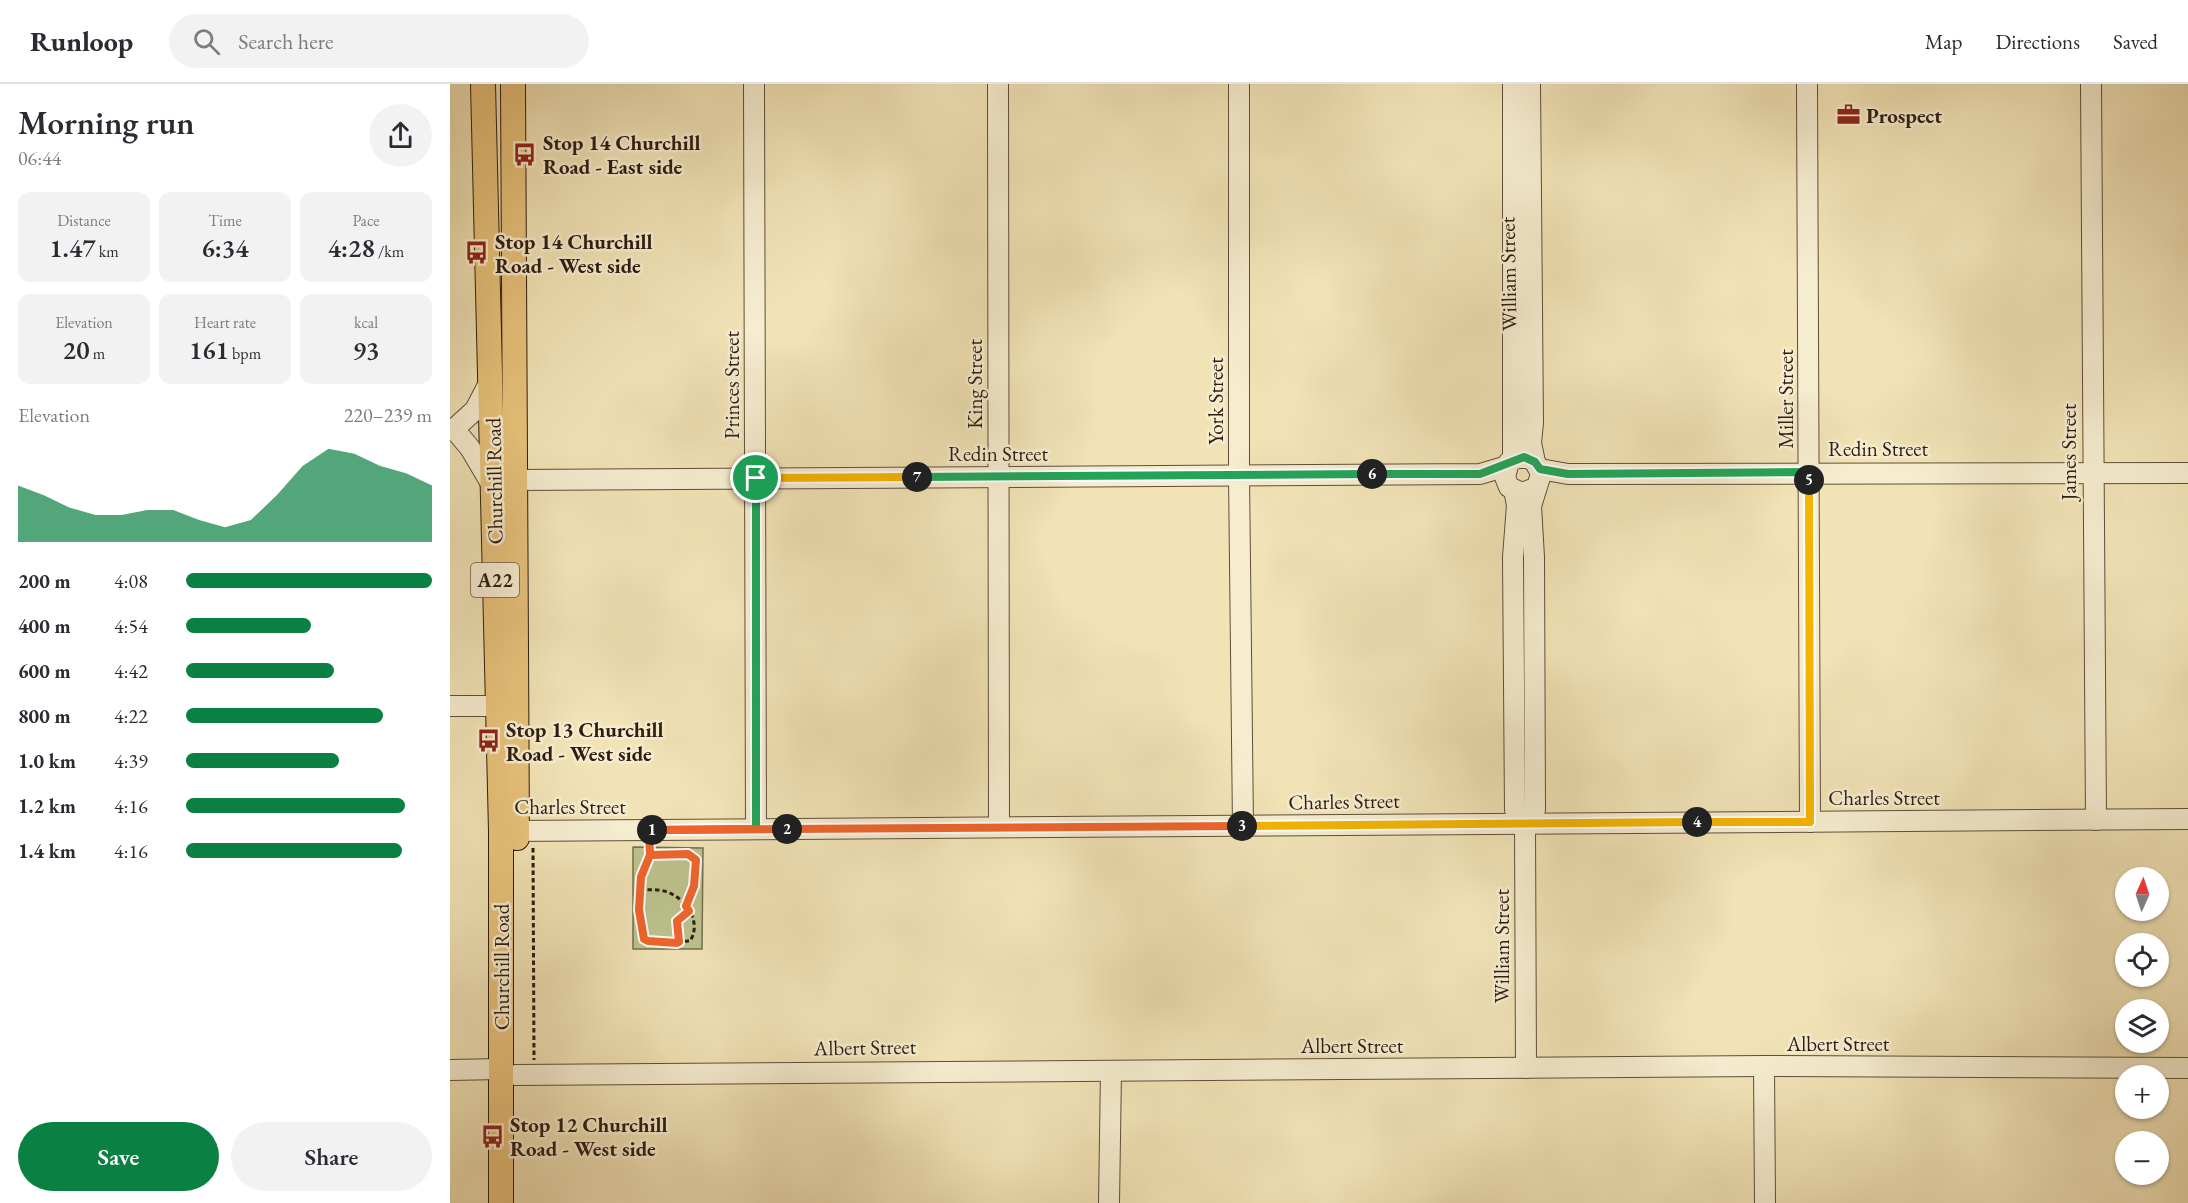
<!DOCTYPE html>
<meta charset="utf-8">
<style>
:root{--surface:#fff;--page:#f2f2f3;--text:#2b2b33;--muted:#7c7c81;--line:#e1e1e2;--accent:#0b8043}
body{margin:0;font-family:"EB Garamond",serif;background:var(--page);color:var(--text);height:100vh;display:flex;flex-direction:column;font-size:22px;white-space:nowrap}
*{box-sizing:border-box;margin:0}
p{font-size:20px;color:var(--muted)}
.icon{flex:none;width:33px;height:33px;fill:none;stroke:currentColor;stroke-width:2;stroke-linecap:round;stroke-linejoin:round}
.map{position:relative;flex:1;overflow:hidden}
.panel{display:flex;flex-direction:column;background:var(--surface);width:450px}
.panel>*{flex:none}
.needle{width:39px;rotate:3deg}
.tools{position:absolute;left:1665px;top:783px;display:grid;gap:12px}
.tools a{display:grid;place-items:center;width:54px;height:54px;border-radius:50%;background:var(--surface);box-shadow:0 2px 4px #0004;font-size:30px}
.pin{position:absolute;display:grid;place-items:center;width:51px;height:51px;color:#fff;margin:-26px;border:3px solid #fff;border-radius:50%;box-shadow:0 2px 6px #0007}
.km{position:absolute;width:30px;height:30px;margin:-15px;border-radius:50%;background:#222;color:#fff;font-size:16px;line-height:30px;text-align:center}
.round{display:grid;place-items:center;flex:none;width:63px;height:63px;border-radius:32px;background:var(--page)}
.summary{display:flex;align-items:center;justify-content:space-between;height:102px;padding:0 18px}
h1{font-size:33px;font-weight:600;line-height:45px}
.metrics{display:grid;grid-template-columns:repeat(3,1fr);gap:9px;height:102px;padding:6px 18px}
.metrics div{display:grid;align-content:center;border-radius:12px;background:var(--page);text-align:center}
.metrics b{font-size:26px;font-weight:600}
.metrics small{font-size:16px;font-weight:400}
.metrics p{font-size:16px}
.chart{height:168px;padding:12px 18px}
.chart p{display:flex;justify-content:space-between}
.chart svg{width:100%;height:108px;margin-top:6px;fill:var(--accent);opacity:.7}
.cta{display:flex;gap:12px;margin-top:auto;padding:12px 18px}
.cta a{flex:1;height:69px;border-radius:36px;background:var(--accent);color:#fff;font-size:24px;font-weight:600;line-height:69px;text-align:center}
.cta a+a{background:var(--page);color:var(--text)}
ul{padding:0 18px;list-style:none;font-size:20px}
li{display:grid;grid-template-columns:96px 72px 1fr;align-items:center;height:45px}
li i{height:15px;border-radius:8px;background:var(--accent)}
header{display:flex;align-items:center;gap:36px;box-sizing:border-box;height:84px;padding:0 30px;background:var(--surface);border-bottom:2px solid var(--line)}
header strong{font-size:28px}
nav{display:flex;gap:33px;margin-inline-start:auto;font-size:21px}
.search{width:420px;height:54px;background:var(--page);display:flex;align-items:center;gap:15px;box-sizing:border-box;padding:0 21px;border-radius:33px;color:var(--muted);font-size:22px}
main{display:flex;flex:1;min-height:0}
.map>svg:first-child{display:block}
.green{fill:#bcc38d;stroke:#75704f;stroke-width:1.5}
.lines{fill:none;stroke-linecap:round;stroke-linejoin:round}
.minor-casing{stroke:#5f4e3a;stroke-width:22}
.major-casing{stroke:#2e1d11;stroke-width:26}
.path{stroke:#2e1d11;stroke-width:3;stroke-dasharray:4.5 3;stroke-linecap:butt}
.minor{stroke:#f6edd0;stroke-width:20}
.major{stroke:#e8c27b;stroke-width:24}
.split-1-casing{stroke:#fff;stroke-width:12}
.split-2-casing{stroke:#fff;stroke-width:12}
.split-3-casing{stroke:#fff;stroke-width:12}
.split-4-casing{stroke:#fff;stroke-width:12}
.split-5-casing{stroke:#fff;stroke-width:12}
.split-6-casing{stroke:#fff;stroke-width:12}
.split-7-casing{stroke:#fff;stroke-width:12}
.split-8-casing{stroke:#fff;stroke-width:12}
.split-1{stroke:#22a559;stroke-width:8}
.split-2{stroke:#f0652b;stroke-width:8}
.split-3{stroke:#f0652b;stroke-width:8}
.split-4{stroke:#f5b400;stroke-width:8}
.split-5{stroke:#f5b400;stroke-width:8}
.split-6{stroke:#22a559;stroke-width:8}
.split-7{stroke:#22a559;stroke-width:8}
.split-8{stroke:#f5b400;stroke-width:8}
.labels{text-anchor:middle;dominant-baseline:central;stroke-width:5;stroke-linejoin:round;paint-order:stroke}
.shield{fill:#f6edd0;stroke:#6a5b4a;stroke-width:1.5}
.shield-label{font-size:20px;font-weight:bold;fill:#2e1d11}
.poi-label{font-size:21px;font-weight:bold;fill:#2e1d11;stroke:#f6edd0;text-anchor:start}
.street-label{font-size:21px;fill:#2e1d11;stroke:#f6edd0}
</style>
<header>
<strong>Runloop</strong>
<div class="search"><svg class="icon" aria-label="search" viewBox="0 0 24 24"><circle cx="10" cy="10" r="6"/><path d="M15 15l6 6"/></svg>Search here</div>
<nav><a>Map</a><a>Directions</a><a>Saved</a></nav>
</header>
<main>
<section class="panel">
<div class="summary"><div><h1>Morning run</h1><p>06:44</p></div><a class="round"><svg class="icon" aria-label="share" viewBox="0 0 24 24"><path d="M12 15V3M7 8l5-5 5 5M5 13v7h14v-7"/></svg></a></div>
<div class="metrics">
<div><p>Distance</p><b>1.47<small> km</small></b></div>
<div><p>Time</p><b>6:34</b></div>
<div><p>Pace</p><b>4:28<small> /km</small></b></div>
</div>
<div class="metrics">
<div><p>Elevation</p><b>20<small> m</small></b></div>
<div><p>Heart rate</p><b>161<small> bpm</small></b></div>
<div><p>kcal</p><b>93</b></div>
</div>
<div class="chart"><p><span>Elevation</span>220–239 m</p>
<svg viewBox="0 0 160 44" preserveAspectRatio="none"><path d="M0 44V21L10 25L20 30L30 33L40 33L50 31L60 31L70 35L80 38L90 35L100 25L110 13L120 6L130 8L140 13L150 16L160 21V44z"/></svg>
</div>
<ul>
<li><b>200 m</b>4:08<i style="width:100%"></i></li>
<li><b>400 m</b>4:54<i style="width:51%"></i></li>
<li><b>600 m</b>4:42<i style="width:60%"></i></li>
<li><b>800 m</b>4:22<i style="width:80%"></i></li>
<li><b>1.0 km</b>4:39<i style="width:62%"></i></li>
<li><b>1.2 km</b>4:16<i style="width:89%"></i></li>
<li><b>1.4 km</b>4:16<i style="width:88%"></i></li>
</ul>
<div class="cta"><a>Save</a><a>Share</a></div>
</section>
<div class="map">
<svg width="1738" height="1119" viewBox="0 0 1738 1119">
<rect width="100%" height="100%" fill="#f1e3b6"/>
<filter id="stains"><feTurbulence type="fractalNoise" baseFrequency=".00333" numOctaves="4"/><feColorMatrix values="0 0 0 0 .2 0 0 0 0 .09 0 0 0 0 .02 0 0 0 .5 -.17"/></filter>
<radialGradient id="worn" r=".72"><stop offset=".6" stop-color="#630" stop-opacity="0"/><stop offset="1" stop-color="#630" stop-opacity=".3"/></radialGradient>
<path class="green" d="M183,763l70,1 -1,101h-69z"/>
<g class="lines">
<defs>
<g id="minor">
<path d="M304,0l2,745"/>
<path d="M548,0l1,743"/>
<path d="M789,0v391l4,351"/>
<path d="M1080,0l3,339 -2,20 4,19"/>
<path d="M1357,0l3,738"/>
<path d="M1641,0l5,736"/>
<path d="M41,295l-16,31 -21,19 16,19 23,39"/>
<path d="M1063,375v-375"/>
<path d="M1090,385l28,5 620,-1"/>
<path d="M66,396l964,-6 27,-8"/>
<path d="M1064,406l3,15 -4,52 2,253 10,13 1,245"/>
<path d="M0,622h61"/>
<path d="M1075,739l10,-13 -1,-253 -3,-51 10,-32 -6,-12 -7,-4h-11l-8,4 -4,15 4,10 13,6 13,-5"/>
<path d="M52,747l1686,-12"/>
<path d="M1314,982l1,137"/>
<path d="M0,986l51,-1"/>
<path d="M65,991l1249,-9 424,2"/>
<path d="M659,1119l2,-132"/>
</g>
<g id="major">
<path d="M33,0l18,747v372"/>
<path d="M63,0l4,754"/>
</g>
</defs>
<use href="#minor" class="minor-casing"/>
<use href="#major" class="major-casing"/>
<g class="path">
<path d="M83,764l1,212"/>
<path d="M200,771l38,-1 7,2 1,21 -9,29"/>
<path d="M190,806c8,0 16,-1 24,1 20,5 39,30 26,50l-34,1 -12,-3c-8,-19 -7,-46 -2,-66 3,-9 8,-16 8,-26"/>
<path d="M229,858l-2,-21 12,-10"/>
</g>
<use href="#minor" class="minor"/>
<use href="#major" class="major"/>
</g>
<g class="lines">
<defs>
<path id="split-1" d="M202,746l104,-1v-351"/>
<path id="split-2" d="M202,746h-3l1,25 -9,22 -2,33 5,29 4,2 29,2 2,-1 -2,-21 12,-10 -3,-5 8,-20 2,-26 -8,-6 -38,1 -1,-25 138,-1"/>
<path id="split-3" d="M337,745l455,-3"/>
<path id="split-4" d="M792,742l455,-4"/>
<path id="split-5" d="M1247,738h113l-1,-342"/>
<path id="split-6" d="M922,390h108l44,-17 11,5 5,7 28,5 241,-2v8"/>
<path id="split-7" d="M467,393l455,-3"/>
<path id="split-8" d="M306,394l161,-1"/>
</defs>
<use href="#split-1" class="split-1-casing"/>
<use href="#split-2" class="split-2-casing"/>
<use href="#split-3" class="split-3-casing"/>
<use href="#split-4" class="split-4-casing"/>
<use href="#split-5" class="split-5-casing"/>
<use href="#split-6" class="split-6-casing"/>
<use href="#split-7" class="split-7-casing"/>
<use href="#split-8" class="split-8-casing"/>
<use href="#split-1" class="split-1"/>
<use href="#split-2" class="split-2"/>
<use href="#split-3" class="split-3"/>
<use href="#split-4" class="split-4"/>
<use href="#split-5" class="split-5"/>
<use href="#split-6" class="split-6"/>
<use href="#split-7" class="split-7"/>
<use href="#split-8" class="split-8"/>
</g>
<defs>
<symbol id="office-bare" viewBox="-9 -9 18 18"><path d="M-6-3h4V-5.5h4V-3h4V5H-6ZM-1-4.5V-3h2v-1.5ZM-6 0V1H6V0Z" fill="#8f2418" stroke="#f6edd0" stroke-width="2.5" paint-order="stroke"/></symbol>
<symbol id="bus-bare" viewBox="-9 -9 18 18"><path d="M-5-6H5V4H4V6H2V4H-2V6H-4V4H-5ZM-3.5-4V0h7V-4ZM-3.5 1.2v1.5H-2V1.2ZM2 1.2v1.5H3.5V1.2Z" fill="#8f2418" stroke="#f6edd0" stroke-width="2.5" paint-order="stroke"/></symbol>
</defs>
<g fill-rule="evenodd">
<use href="#office-bare" x="1382" y="14" width="33" height="33"/>
<use href="#bus-bare" x="58" y="54" width="33" height="33"/>
<use href="#bus-bare" x="10" y="152" width="33" height="33"/>
<use href="#bus-bare" x="22" y="640" width="33" height="33"/>
<use href="#bus-bare" x="26" y="1036" width="33" height="33"/>
</g>
<g class="labels">
<rect class="shield" x="21" y="479" width="48" height="34" rx="4.5"/>
<g class="shield-label">
<text x="45" y="496">A22</text>
</g>
<g class="poi-label">
<text x="1416" y="31">Prospect</text>
<text x="93" y="58">Stop 14 Churchill<tspan x="93" dy="24">Road - East side</tspan></text>
<text x="45" y="157">Stop 14 Churchill<tspan x="45" dy="24">Road - West side</tspan></text>
<text x="56" y="645">Stop 13 Churchill<tspan x="56" dy="24">Road - West side</tspan></text>
<text x="60" y="1040">Stop 12 Churchill<tspan x="60" dy="24">Road - West side</tspan></text>
</g>
<g class="street-label">
<text transform="translate(1058 190) rotate(-91)">William Street</text>
<text transform="translate(524 300) rotate(-90)">King Street</text>
<text transform="translate(281 301) rotate(-90)">Princes Street</text>
<text transform="translate(1335 315) rotate(-90)">Miller Street</text>
<text transform="translate(765 317) rotate(-90)">York Street</text>
<text x="1428" y="364">Redin Street</text>
<text transform="translate(1618 368) rotate(-90)">James Street</text>
<text x="548" y="369">Redin Street</text>
<text transform="translate(44 397) rotate(-91)">Churchill Road</text>
<text x="1434" y="713">Charles Street</text>
<text transform="translate(894 717) rotate(-1)">Charles Street</text>
<text x="120" y="722">Charles Street</text>
<text transform="translate(1051 862) rotate(-90)">William Street</text>
<text transform="translate(51 883) rotate(-90)">Churchill Road</text>
<text x="1388" y="959">Albert Street</text>
<text x="902" y="961">Albert Street</text>
<text transform="translate(415 963) rotate(-1)">Albert Street</text>
</g>
</g>
<rect width="100%" height="100%" filter="url(#stains)"/>
<rect width="100%" height="100%" fill="url(#worn)"/>
</svg>
<div class="tools">
<a><svg class="needle" viewBox="-14 -14 28 28"><path d="M0-13l5 13h-10z" fill="#e53935"/><path d="M0 13l5-13h-10z" fill="#7c7c81"/></svg></a>
<a><svg class="icon" aria-label="locate" viewBox="0 0 24 24"><circle cx="12" cy="12" r="6"/><path d="M12 2v4M12 18v4M2 12h4M18 12h4"/></svg></a>
<a><svg class="icon" aria-label="layers" viewBox="0 0 24 24"><path d="M12 4l9 5-9 5-9-5zM3 14l9 5 9-5"/></svg></a>
<a>+</a>
<a>−</a>
</div>
<div class="pin" style="left:306px;top:394px;background:#1e9e55"><svg class="icon" aria-label="arrive" viewBox="0 0 24 24"><path d="M6 21V4h12l-3 4 3 4H6"/></svg></div>
<b class="km" style="left:202px;top:746px">1</b>
<b class="km" style="left:337px;top:745px">2</b>
<b class="km" style="left:792px;top:742px">3</b>
<b class="km" style="left:1247px;top:738px">4</b>
<b class="km" style="left:1359px;top:396px">5</b>
<b class="km" style="left:922px;top:390px">6</b>
<b class="km" style="left:467px;top:393px">7</b>
</div>
</main>
